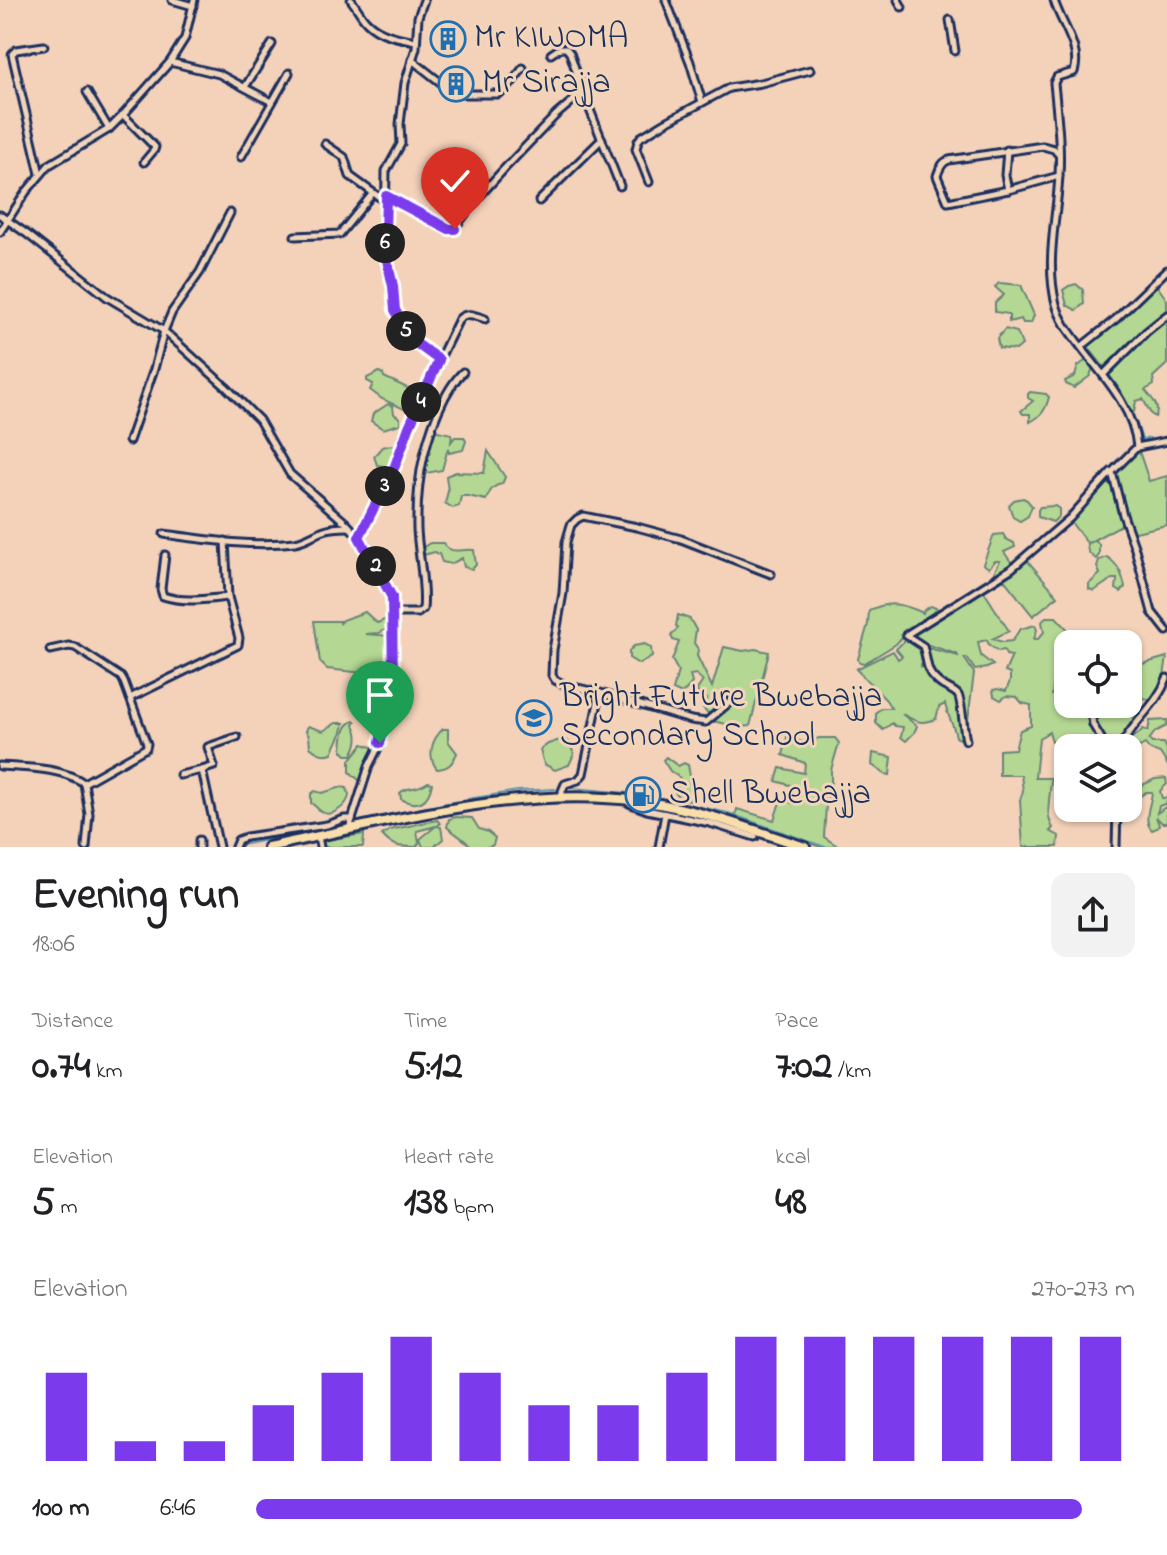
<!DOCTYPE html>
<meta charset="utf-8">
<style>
:root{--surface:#fff;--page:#f2f2f2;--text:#202124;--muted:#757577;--accent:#7c3aed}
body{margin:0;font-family:"Indie Flower",sans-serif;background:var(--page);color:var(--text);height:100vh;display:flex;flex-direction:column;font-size:30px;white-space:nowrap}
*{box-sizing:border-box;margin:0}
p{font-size:26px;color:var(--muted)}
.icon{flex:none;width:44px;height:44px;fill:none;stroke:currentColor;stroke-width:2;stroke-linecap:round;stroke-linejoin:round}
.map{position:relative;height:847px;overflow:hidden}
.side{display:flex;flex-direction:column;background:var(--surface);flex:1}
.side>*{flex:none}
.buttons{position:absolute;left:1054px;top:630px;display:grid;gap:16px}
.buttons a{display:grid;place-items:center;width:88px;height:88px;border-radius:16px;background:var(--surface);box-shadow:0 2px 6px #0004;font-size:40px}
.pin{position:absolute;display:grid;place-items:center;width:68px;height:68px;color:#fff;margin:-82px -34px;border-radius:50% 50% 50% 0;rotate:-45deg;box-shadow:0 0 8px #0007}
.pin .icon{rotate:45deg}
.km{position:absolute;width:40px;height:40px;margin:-20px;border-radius:50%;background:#222;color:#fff;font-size:22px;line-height:40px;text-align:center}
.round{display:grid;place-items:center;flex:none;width:84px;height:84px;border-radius:16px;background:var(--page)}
.head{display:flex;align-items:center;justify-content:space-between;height:136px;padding:0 32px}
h1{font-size:44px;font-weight:800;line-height:60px}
.metrics{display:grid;grid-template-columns:repeat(3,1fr);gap:12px;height:136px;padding:8px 32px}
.metrics div{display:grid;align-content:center}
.metrics b{font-size:40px;font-weight:800}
.metrics small{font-size:22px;font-weight:400}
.metrics p{font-size:22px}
.chart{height:224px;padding:16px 32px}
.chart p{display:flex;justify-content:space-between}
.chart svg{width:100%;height:144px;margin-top:8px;stroke:var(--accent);stroke-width:6}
ul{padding:0 32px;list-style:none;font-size:26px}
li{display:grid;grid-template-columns:128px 96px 1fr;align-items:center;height:60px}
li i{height:20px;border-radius:10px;background:var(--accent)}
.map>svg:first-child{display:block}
.green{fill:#b4d893;stroke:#688478;stroke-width:2}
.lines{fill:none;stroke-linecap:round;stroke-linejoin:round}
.stream{stroke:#5c94ad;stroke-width:2}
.minor-casing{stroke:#1b2f5e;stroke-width:11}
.primary-casing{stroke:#1b2f5e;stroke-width:14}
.minor{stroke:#f2d5b9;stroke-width:5}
.primary{stroke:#f9deab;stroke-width:8}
.route-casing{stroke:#fff;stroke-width:16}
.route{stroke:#7c3aed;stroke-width:10}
.labels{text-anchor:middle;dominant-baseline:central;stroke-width:6;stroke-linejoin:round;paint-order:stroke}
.poi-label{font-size:34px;fill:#1b2f5e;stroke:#f2d5b9;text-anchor:start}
</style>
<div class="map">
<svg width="1167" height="847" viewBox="0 0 1167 847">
<rect width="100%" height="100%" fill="#f4d2ba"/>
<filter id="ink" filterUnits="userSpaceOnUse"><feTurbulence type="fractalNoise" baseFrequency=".0125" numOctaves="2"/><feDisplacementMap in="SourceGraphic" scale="16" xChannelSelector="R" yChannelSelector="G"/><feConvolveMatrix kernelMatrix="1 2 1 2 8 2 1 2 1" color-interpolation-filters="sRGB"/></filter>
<g filter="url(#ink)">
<g class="green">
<path d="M999,283l22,2 13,30 -3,8h-8l-2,-4 -12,3v-8l-14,-2v-9l9,-8 -9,-8z"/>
<path d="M1155,283l12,17v11l-18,14 -40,40 -6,1 -17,-22z"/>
<path d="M1076,284l7,6 1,14 -8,6 -9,-5 -4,-15 6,-4z"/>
<path d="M1167,317v47l-14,13 1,8 -9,5c7,9 16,16 10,27l-4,-3 -8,-15 -7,2 -2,11 -2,1 -4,-4 -7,-18 -12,-16 1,-3 39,-42z"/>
<path d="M1005,329l12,3 5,13 -6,5 -17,-2 -2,-10z"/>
<path d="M1088,359l5,8 -3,9 -16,12 -8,-4 -1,-3 10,-5 3,-10z"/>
<path d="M379,372l4,2 1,3 38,18 -9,18 -31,-14 -12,-9 3,-6 -6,-3v-3z"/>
<path d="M1030,392l16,2 3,3c-3,12 -7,19 -19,25v-8h-7l-2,-3 12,-10 -5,-3v-4z"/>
<path d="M388,404l5,2 1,8 6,4v6l-17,5 -12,-8 2,-7z"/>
<path d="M433,430l19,4 -1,8 4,-5h9l2,4 -3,9 -14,3 -1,-5 -6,22 -20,4z"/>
<path d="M392,445l6,3 -9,19 -12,-2 -3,-9 8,-9z"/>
<path d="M1138,448l11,33 18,-5v49l-36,8 -14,-58v-6z"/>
<path d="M488,451l17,26 -3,7c-10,2 -12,7 -16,16l-18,-4h-7l-2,10 -6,2 -8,-5 3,-12 -2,-15 10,-4 28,1z"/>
<path d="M1106,484h4l5,3 8,37 -35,19 7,-3 4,4v11l-3,4c-6,-4 -10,-8 -9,-16l-17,-22z"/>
<path d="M1023,498l4,2 5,6 -4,10 -8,5 -7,-4 -4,-12 5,-5z"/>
<path d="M1055,506l4,3v7l-6,6 -15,-5v-7l2,-3z"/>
<path d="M1003,534l3,5 8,4 1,4 -11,5 7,10v7l15,-10 32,37 -25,20 -31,-39 -6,-1 -2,-4 6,-11h-5l-6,7 -6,-4 11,-29z"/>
<path d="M430,543h13c9,13 18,5 31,7l2,15 -4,4 -8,-2 -2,-9 -11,6 -9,-2 -3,-8 -4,-2 -12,3 -2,-4 1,-3z"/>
<path d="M1107,557c12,8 15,17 18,30l-4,5 -5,-3 1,-10h-5l-18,12 -5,-2v-5l11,-10 -3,-7 2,-7z"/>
<path d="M983,590l26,41 -17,8 11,3 9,-1 8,-12 15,-4 2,5 -3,9h4l6,-7 -2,-10 4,-5h10l14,15h13l11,12h-26v25l-12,-2 -4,28h16v9h20l-3,4c2,13 5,22 15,31l-48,2 -3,-9 -10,6 -4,40h16c0,18 -7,35 2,50l-3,3 9,5 -1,11h-35l-3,-47 3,-9 -2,-16h-22v-25l16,-1 5,-19 11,-4v-21l-9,-2 -5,-6 -11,-1 -5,4 -7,-4 -1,-6 4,-1 9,2 4,-10v-7l-5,-2 7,-16 -6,-1 -2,-5 -6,1 -9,-6 -2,-5 -9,2 3,14 12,9 -6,3 -12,2 -8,-12h-3l10,15 -6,47 1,14 -1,9 -12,-6c-2,-12 -8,-20 -11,-33l-6,3 -3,12c-17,6 -20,2 -34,-5l15,12 -3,7 -8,8 -5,-4 2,-10 -8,-1 -3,-3 -9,7 -7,-7v-11l6,-4h9l-5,-8 -30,-31 37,-18 5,8 4,-3 -6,-7 9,-9 4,-1 12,8 3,17h-3v3l4,1 7,12 -7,-33 33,9 -1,-2 -41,-13 -8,-6 19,-16 -21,13 -10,12 -26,16 -6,3 -5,-1 -1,-3 10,-35 1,-13c19,-11 35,-7 54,2l1,-3 7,-4 7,3 1,7z"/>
<path d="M365,612l12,11 10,-4 3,4 -3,6 -8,4 -14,1 26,2v40l-64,-7 -7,-7 -6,-41h26v3l2,-4z"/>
<path d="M678,615l12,4 6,11 -2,13 4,6 -1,7 15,31 12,-40 19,4 12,-2 14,3 -19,74 -9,1 -29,-6 2,-7 -8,-2 -4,-6 5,-7 -8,-3 -2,-6 6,-9 -7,-7 -6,1 2,8 -10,11 -9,-4 5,-19 -6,-11 7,-18 -6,-2 -2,-4 7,-8 -2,-2z"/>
<path d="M645,644l6,4 1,9 -13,7 -10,-6v-7l5,-5z"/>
<path d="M1167,657l-3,19 -11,25 -25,-8v-25z"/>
<path d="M1128,696l3,14 11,4 -14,17 1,8 8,-4 6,-6 5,2 2,-10 17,-1v6l-12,6 -6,8 3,3h12l3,6v15l-7,-11 -11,-4 -4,-5 -5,3 -9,-4 -2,-3 -3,2 -5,-1 -3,7h-6l-13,-16 -6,-28h35z"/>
<path d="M354,721l2,1 -2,3c6,10 4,20 -2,30h-6l-4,-4c1,-11 0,-26 12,-30z"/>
<path d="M336,723h8l-2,9 -10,21c-9,3 -15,0 -22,-6l-1,-11 -3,-5 2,-5 15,5z"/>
<path d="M443,729h5v12l9,12c-5,11 -8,15 -20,16 -10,-12 -6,-29 6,-40z"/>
<path d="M787,737l18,6 14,-5h16l4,5 -8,27v17l-5,18 -2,32 15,10h-19l-35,-14 -50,-16 2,-8 37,11 7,-21 14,5 5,-16 -24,-7 4,-13 24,5 1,-10 -22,-8z"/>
<path d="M563,739l6,3 5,12 -5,11 -14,5 -11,-6 -4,-14 8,-6z"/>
<path d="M363,744l12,4v4l-5,4 -7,25h-3l-10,-9v-12z"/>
<path d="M873,753l19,4 -2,18 -5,-1 -13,-9z"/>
<path d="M666,757l12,9 6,-3 4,2 2,11 -1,6 4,8 -3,10 -10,-1 -6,-8 6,-13 -10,-7 -7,-11z"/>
<path d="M1166,778l1,6 -7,7 2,7h5v5l-8,3 -2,7 10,-7v17h-5l-6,-6 3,8 -2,3 -5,2c-10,-10 -1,-25 0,-38h-6l-7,5 -5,-2 2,-7 19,-9z"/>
<path d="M428,782l4,1c-3,19 -14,25 -31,16l-1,-6c7,-7 16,-2 28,-11z"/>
<path d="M342,787l5,1c0,2 2,5 2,7 -1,10 -17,23 -27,17 -4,-2 -7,-7 -11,-9v-9l4,-3 7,2z"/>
<path d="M456,817l16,1 7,11 9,3 7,6 -2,7 -4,2h-18c-6,-8 -16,-13 -24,-20l2,-8z"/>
<path d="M437,820l2,2 1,2 -3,2 4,1 2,12 -10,8h-10l-3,-8 16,-13 -19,5 2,12 -3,4c-17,0 -24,0 -34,-12l8,-5z"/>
<path d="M364,834l-1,13h-42v-4l5,-3z"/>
</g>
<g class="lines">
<g class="stream">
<path d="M1137,424l5,16 8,-2"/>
<path d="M572,788l56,5"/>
<path d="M653,797l25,5"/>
<path d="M468,799l50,-8 37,-2"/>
<path d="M686,804l42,9 97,34"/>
<path d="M666,811l37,8"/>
<path d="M377,817l81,-16"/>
<path d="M755,835l32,12"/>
<path d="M241,845l106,-21"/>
</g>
<defs>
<g id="minor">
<path d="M172,0l21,6"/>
<path d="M351,0c6,7 9,15 16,22 13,13 32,16 49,19"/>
<path d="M666,0l24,62 12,40"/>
<path d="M898,0l4,7"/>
<path d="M1054,0c6,23 28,47 20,72l-17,5 -3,6c3,31 7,61 5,92 -2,43 -14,86 -3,129 5,19 17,32 28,47 22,28 50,59 53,96l-25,25 11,43 12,34 17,63 15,19"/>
<path d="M950,20l5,31"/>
<path d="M551,54l9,-6h6l4,5 13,39"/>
<path d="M412,60l37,29 17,5h32l9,-5 16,-21"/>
<path d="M170,62l49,12 53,28"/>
<path d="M245,87l27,-43"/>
<path d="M87,92l22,37"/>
<path d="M123,115l32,32 -1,3 -10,12"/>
<path d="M325,144l19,13 6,19 36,26"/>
<path d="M1007,150l-2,25 3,15"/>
<path d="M1059,155l-5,-6 -11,-3 -94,14c-7,2 -10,9 -12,16l11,26 60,-12 51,-14"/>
<path d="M241,157l48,-84"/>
<path d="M40,174l-28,-120 4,-4 28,-4"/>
<path d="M649,182l-13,-33 2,-8 3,-4 25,-15 63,-34 32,-5 49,-13"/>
<path d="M387,196l62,33h5l21,-28 31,-34 50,-52 27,-23 37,94"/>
<path d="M539,201l63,-62"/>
<path d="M0,215l27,19 80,63 57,34 62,56 33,33 31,54 57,50 12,13 33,60 1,81 -10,60 -14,28 -20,63"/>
<path d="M0,232l26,-40 23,-27 60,-36 14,-14 47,-53 15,-24 9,-38"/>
<path d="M295,236l45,-2 33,-41"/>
<path d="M1081,347l35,-28 51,-49"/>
<path d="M439,360l20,-41c8,-8 17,-3 26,0"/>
<path d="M1103,375l43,-43 21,-17"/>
<path d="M129,441l25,-72 10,-38 8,-19 28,-40 30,-59"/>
<path d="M1137,447l30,-6"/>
<path d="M164,534c43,6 88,13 131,8 11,-2 19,-8 29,-12 8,-3 16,-3 25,-3"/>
<path d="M359,537l36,-71 14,-39 30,-67 -30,-22 -5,-13 -9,-15 -10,-76 1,-63 15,-27 -1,-20 5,-41 11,-35 2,-31 6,-17"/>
<path d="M165,555l-4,34 2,7c21,7 44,3 65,1"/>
<path d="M392,613h26l5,-4c3,-22 -5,-56 -6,-80 -1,-46 7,-91 28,-132 5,-9 10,-18 18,-25"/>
<path d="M50,650l19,-4 6,1 46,30 3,5 23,62 -1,4 -62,35 5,31 -3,33"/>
<path d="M600,693l-35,-8 -10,-5 -3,-5 1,-25 10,-57 3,-51 5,-17 6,-6 6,-3 54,11 44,12 90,35"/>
<path d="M130,698l108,-53 1,-7 -11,-41 -3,-56"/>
<path d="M1090,704l3,21 14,23"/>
<path d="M966,740c-3,-10 -4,-39 -8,-45 -3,-4 -11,-7 -16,-10 -18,-13 -13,-20 -19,-39l-17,-11 105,-66 59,-51 41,-46"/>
<path d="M1120,748c12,-26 37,-42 47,-70"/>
<path d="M0,766c29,2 59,1 84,17"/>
<path d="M202,770l12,-4 -6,-19 29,-10"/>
<path d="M180,775l22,-5 17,77"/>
<path d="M562,797v-6l3,-7 13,-4 5,-6 17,-81 91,27 15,2 25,-21"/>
<path d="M629,803l18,7 63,13 45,14"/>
<path d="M318,836l2,11"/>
<path d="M199,840v7"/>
<path d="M235,847l3,-7 8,-3 81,-12 17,-6h8"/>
<path d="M659,847l6,-33"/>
<path d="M1116,847l1,-39"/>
</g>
<path id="primary" d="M268,847c124,-26 251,-63 379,-45 55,8 106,28 158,45"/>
</defs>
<use href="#minor" class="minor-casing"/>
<use href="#primary" class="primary-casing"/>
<use href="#minor" class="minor"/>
<use href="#primary" class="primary"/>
</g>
</g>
<g class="lines" filter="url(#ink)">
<defs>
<path id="route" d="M380,743l13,-56 -1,-90 -33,-60 36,-71 14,-39 30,-67 -30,-22 -5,-13 -9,-15 -2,-24 -7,-30 -1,-22 1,-38 63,33h6"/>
</defs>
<use href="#route" class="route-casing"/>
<use href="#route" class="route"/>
</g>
<defs>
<symbol id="building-ring" viewBox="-11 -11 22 22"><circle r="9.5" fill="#f2d5b9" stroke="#1f6fb2" stroke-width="1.5"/><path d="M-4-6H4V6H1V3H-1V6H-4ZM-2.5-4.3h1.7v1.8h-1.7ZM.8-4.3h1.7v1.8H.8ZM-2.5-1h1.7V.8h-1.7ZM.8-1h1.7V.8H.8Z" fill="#1f6fb2"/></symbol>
<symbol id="school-ring" viewBox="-11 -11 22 22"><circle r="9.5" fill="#f2d5b9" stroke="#1f6fb2" stroke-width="1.5"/><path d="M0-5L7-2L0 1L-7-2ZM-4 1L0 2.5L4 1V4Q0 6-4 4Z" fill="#1f6fb2"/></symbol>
<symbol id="fuel-ring" viewBox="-11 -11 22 22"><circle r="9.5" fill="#f2d5b9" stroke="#1f6fb2" stroke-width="1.5"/><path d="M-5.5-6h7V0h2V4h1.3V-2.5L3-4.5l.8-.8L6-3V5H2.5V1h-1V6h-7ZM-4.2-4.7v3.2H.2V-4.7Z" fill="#1f6fb2"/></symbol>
</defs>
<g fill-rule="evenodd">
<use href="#building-ring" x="428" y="19" width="40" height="40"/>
<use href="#building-ring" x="436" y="64" width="40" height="40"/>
<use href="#school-ring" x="514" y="698" width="40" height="40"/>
<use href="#fuel-ring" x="623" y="775" width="40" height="40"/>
</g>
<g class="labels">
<g class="poi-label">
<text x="474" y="39">Mr KIWOMA</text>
<text x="482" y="84">Mr Sirajja</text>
<text x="560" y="698">Bright Future Bwebajja<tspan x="560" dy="39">Secondary School</tspan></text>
<text x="669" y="795">Shell Bwebajja</text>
</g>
</g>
</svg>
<div class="buttons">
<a><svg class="icon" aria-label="locate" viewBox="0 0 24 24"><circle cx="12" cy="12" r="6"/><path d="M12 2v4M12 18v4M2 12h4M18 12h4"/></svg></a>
<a><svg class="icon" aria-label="layers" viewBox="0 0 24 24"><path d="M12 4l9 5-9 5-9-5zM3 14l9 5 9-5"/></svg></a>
</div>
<div class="pin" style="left:380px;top:743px;background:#1e9e55"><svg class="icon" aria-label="arrive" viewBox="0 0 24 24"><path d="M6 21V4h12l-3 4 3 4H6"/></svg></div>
<div class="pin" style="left:455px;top:229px;background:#d93025"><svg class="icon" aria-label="check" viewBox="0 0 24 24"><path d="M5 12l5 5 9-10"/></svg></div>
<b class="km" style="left:376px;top:566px">2</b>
<b class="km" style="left:385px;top:486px">3</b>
<b class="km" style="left:421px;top:402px">4</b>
<b class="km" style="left:406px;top:331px">5</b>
<b class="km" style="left:385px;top:243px">6</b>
</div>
<section class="side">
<div class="head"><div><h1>Evening run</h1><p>18:06</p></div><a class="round"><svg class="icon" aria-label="share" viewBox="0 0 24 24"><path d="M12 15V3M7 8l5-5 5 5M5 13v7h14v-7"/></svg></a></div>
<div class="metrics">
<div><p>Distance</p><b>0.74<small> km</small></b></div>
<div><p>Time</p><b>5:12</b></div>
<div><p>Pace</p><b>7:02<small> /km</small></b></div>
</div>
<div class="metrics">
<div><p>Elevation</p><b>5<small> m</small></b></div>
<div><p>Heart rate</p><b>138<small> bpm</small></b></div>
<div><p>kcal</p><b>48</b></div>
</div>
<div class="chart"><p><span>Elevation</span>270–273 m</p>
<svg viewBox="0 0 160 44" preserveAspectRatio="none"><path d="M5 44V17M15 44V38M25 44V38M35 44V27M45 44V17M55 44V6M65 44V17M75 44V27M85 44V27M95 44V17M105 44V6M115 44V6M125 44V6M135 44V6M145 44V6M155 44V6"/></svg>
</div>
<ul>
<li><b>100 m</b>6:46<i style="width:94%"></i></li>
</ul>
</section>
